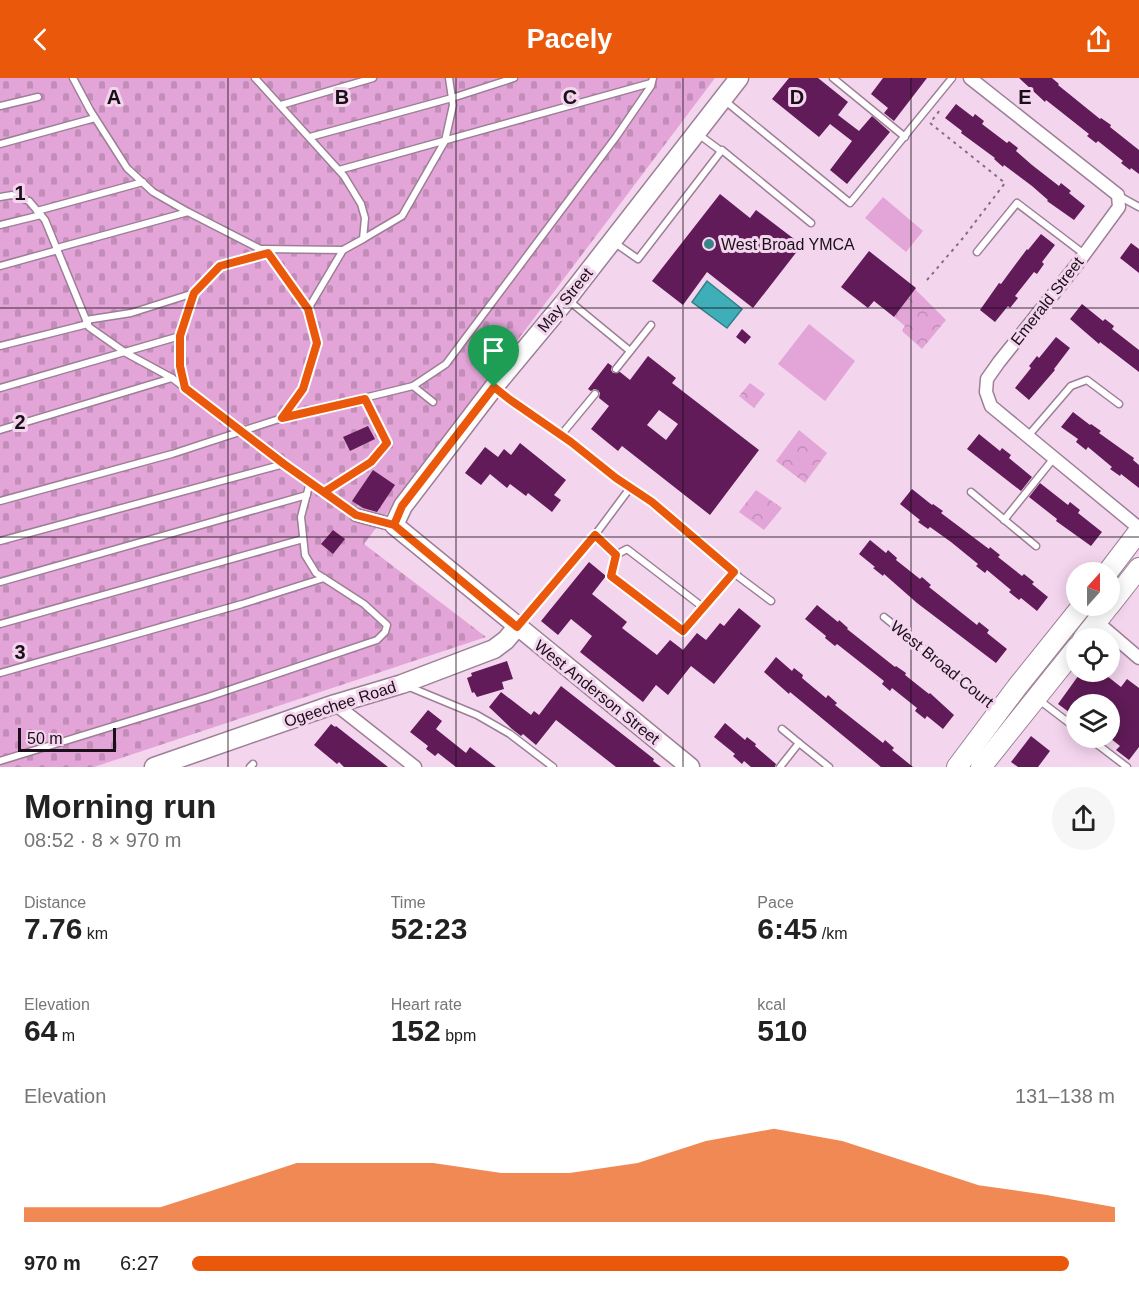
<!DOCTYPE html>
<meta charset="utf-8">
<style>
:root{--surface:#fff;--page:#f6f6f6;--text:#222;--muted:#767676;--accent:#ea580c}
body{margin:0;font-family:Helvetica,sans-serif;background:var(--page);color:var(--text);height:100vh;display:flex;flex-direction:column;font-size:22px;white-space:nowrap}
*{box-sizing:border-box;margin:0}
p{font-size:20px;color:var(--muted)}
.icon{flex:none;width:33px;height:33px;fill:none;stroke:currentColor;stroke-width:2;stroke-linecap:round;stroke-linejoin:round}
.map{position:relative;height:689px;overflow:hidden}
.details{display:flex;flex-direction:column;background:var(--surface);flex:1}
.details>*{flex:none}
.needle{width:39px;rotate:21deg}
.buttons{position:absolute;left:1066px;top:484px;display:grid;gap:12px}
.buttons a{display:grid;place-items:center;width:54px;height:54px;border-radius:50%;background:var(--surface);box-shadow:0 3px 15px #0003;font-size:30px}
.scale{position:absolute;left:18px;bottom:15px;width:98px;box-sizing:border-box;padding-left:6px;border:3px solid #1a0f18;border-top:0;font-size:16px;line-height:21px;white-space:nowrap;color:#1a0f18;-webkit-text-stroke:4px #f4d5ee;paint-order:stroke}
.pin{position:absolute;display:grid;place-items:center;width:51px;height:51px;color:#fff;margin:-62px -26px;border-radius:50% 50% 50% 0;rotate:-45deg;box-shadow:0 0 6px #0007}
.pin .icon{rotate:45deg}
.round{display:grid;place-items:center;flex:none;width:63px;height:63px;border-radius:32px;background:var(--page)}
.summary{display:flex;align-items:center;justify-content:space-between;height:102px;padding:0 24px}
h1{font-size:33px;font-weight:700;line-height:45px}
.stats{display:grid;grid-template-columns:repeat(3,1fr);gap:9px;height:102px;padding:6px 24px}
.stats div{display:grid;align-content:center}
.stats b{font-size:30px;font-weight:700}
.stats small{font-size:16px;font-weight:400}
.stats p{font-size:16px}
.chart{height:168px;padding:12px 24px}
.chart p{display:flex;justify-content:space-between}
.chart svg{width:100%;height:108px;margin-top:6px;fill:var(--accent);opacity:.7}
ul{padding:0 24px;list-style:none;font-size:20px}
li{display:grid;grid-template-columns:96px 72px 1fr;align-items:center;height:45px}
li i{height:15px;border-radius:8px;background:var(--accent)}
header{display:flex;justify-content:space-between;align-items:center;height:78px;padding:0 24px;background:var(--accent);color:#fff;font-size:27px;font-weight:700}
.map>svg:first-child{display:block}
.cemetery{fill:url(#cemetery-stones)}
.park{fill:url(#park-crowns)}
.pitch{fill:#e3a5d8}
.water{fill:#3eafb9;stroke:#337f89;stroke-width:1.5}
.building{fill:#601b58;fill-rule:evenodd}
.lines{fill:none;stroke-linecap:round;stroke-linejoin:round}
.lane-casing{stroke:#9c7f96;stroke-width:9}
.street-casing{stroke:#9c7f96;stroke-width:15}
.secondary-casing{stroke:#9c7f96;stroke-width:21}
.primary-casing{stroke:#9c7f96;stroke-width:22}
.path{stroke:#836e7f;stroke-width:2;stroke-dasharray:3 4.5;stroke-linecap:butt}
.lane{stroke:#fff;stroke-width:6}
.street{stroke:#fff;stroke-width:12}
.secondary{stroke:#fff;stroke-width:18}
.primary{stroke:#fff;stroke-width:20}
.route-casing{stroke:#fff;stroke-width:12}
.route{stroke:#ea580c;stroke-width:8}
.grid{fill:none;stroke:#1a0f18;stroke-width:1.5;stroke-opacity:0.55}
.poi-dot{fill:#3b838a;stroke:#f4d5ee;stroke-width:2}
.labels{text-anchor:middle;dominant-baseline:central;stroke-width:6;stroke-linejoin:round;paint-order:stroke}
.poi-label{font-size:16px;fill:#1a0f18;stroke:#f4d5ee;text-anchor:start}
.street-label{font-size:16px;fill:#1a0f18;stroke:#f4d5ee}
.grid-label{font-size:20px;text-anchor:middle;font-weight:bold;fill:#1a0f18;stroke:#f4d5ee;stroke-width:6;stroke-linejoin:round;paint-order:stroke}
</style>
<header><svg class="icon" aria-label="back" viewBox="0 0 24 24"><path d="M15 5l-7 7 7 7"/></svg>Pacely<svg class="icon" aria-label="share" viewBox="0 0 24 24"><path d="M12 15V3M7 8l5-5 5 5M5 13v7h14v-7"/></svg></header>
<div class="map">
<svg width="1139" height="689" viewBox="0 0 1139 689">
<defs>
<pattern id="cemetery-stones" width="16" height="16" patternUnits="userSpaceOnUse" patternTransform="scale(1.5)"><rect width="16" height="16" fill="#e3a5d8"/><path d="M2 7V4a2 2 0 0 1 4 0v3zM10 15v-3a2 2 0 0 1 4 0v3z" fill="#c28db9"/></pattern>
<pattern id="park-crowns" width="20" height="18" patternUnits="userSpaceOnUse" patternTransform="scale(1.5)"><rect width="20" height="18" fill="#e3a5d8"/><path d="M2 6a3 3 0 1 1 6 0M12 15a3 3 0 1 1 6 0" fill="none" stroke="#c28db9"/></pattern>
</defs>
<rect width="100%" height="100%" fill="#f4d5ee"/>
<path class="cemetery" d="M0,0h715l-351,466 122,93 -392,130h-94z"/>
<g class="park">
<path d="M915,211l31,31 -24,29 -20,-18 3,-5 -11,-9z"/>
<path d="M750,305l15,11 -11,14 -15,-12z"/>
<path d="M799,352l28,23 -22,30 -29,-22z"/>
<path d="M756,412l26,18 -18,22 -25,-18z"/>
</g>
<g class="pitch">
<path d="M883,119l40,34 -17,21 -41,-34z"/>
<path d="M809,246l46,37 -30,40 -47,-37z"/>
</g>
<path class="water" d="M707,203l35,28 -15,19 -35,-26z"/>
<g class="building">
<path d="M789,0h29l30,24 -10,13 21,16 13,-15 18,16 -43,52 -17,-14 22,-29 -22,-17 -11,13 -47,-38z"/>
<path d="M883,0h44l-33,43 -10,-8 4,-5 -17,-14z"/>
<path d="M1019,0h33l7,6 -1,1 42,34 1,-1 10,7 -1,2 29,23v24l-8,-6 -1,2 -9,-7 2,-2 -25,-20 -2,2 -9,-7 2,-2 -43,-34 -1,2z"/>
<path d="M956,26l17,13 2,-3 9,7 -2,3 25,19 2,-2 9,7 -2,3 16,14 27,21 2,-3 10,8 -2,2 16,13 -11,14 -27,-19 1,-1 -16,-14 -28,-21 -1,2 -9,-8 1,-1 -34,-25 1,-2 -17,-13z"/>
<path d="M720,116l30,24 6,-8 46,35 -49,63 -46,-36 -24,33 -31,-24z"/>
<path d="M1041,156l14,11 -13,17 2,2 -7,10 -3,-2 -19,24 3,2 -8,10 -2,-2 -13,16 -15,-12 19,-27 2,1 26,-35 1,1z"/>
<path d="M1131,165l8,6v24l-19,-15z"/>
<path d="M869,173l47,37 -22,29 -20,-16 -6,7 -27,-21z"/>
<path d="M1082,226l21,17 2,-2 9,7 -2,3 27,21v22l-39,-30 -1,2 -29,-25z"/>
<path d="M742,251l9,8 -6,7 -9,-7z"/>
<path d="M1056,259l14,11 -16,21 1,1 -26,30 -14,-12 16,-20 -2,-2 8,-10 2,2z"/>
<path d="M648,278l28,22 -4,5 87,67 -49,65 -88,-69 -4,5 -27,-22 18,-23 -10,-8 1,-5 -2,-3 -4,-1 -3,2 -3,-2 20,-26 4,3 -1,4 2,3 7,-1 10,8zM659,332l19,14 -12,16 -19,-15z"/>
<path d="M1073,334l17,13 1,-1 10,7 -2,2 35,25 -1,2 6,5v23l-18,-14 -1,2 -10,-7 2,-2 -24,-20 -2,3 -10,-8 2,-3 -17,-12z"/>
<path d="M368,348l7,13 -25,12 -7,-14z"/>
<path d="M979,356l21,17 2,-3 9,7 -2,3 23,19 -11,14 -54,-42z"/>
<path d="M520,365l46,37 -12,15 7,5 -9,12 -24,-19 -2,3 -16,-12 -3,4 -17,-14 -9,11 -16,-12 20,-26 13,10 6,-8 7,6z"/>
<path d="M373,392l22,15 -18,27 -14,-4 -11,-7z"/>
<path d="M1040,405l28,22 2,-3 10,8 -2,3 24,19 -11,14 -35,-25 1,-2 -28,-22z"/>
<path d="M912,411l20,16 1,-1 10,7 -2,2 48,36 1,-2 10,8 -2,2 24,19 2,-2 10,8 -2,2 16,13 -11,14 -16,-13 -2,2 -10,-8 2,-2 -24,-20 -2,3 -9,-7 2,-2 -27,-22 -21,-15 -2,2 -10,-7 2,-2 -20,-16z"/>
<path d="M333,452l12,9 -12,15 -12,-10z"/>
<path d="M870,462l16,13 2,-3 9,8 -1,2 24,19 2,-2 9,8 -2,2 48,38 2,-3 10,8 -2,3 20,16 -11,14 -79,-60 -33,-29 -1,2 -10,-8 2,-1 -16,-13z"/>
<path d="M589,484l17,14 -14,18 35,28 -5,6 35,27 13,-15 13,10 14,-17 9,7 14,-17 4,3 15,-18 22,18 -47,58 -23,-18 -23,29 -12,-10 -13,17 -63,-50 12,-16 -21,-17 -13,16 -17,-14z"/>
<path d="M817,527l21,17 1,-2 9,8 -1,1 48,38 1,-1 10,7 -1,2 24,19 1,-1 24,22 -11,14 -16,-13 -2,3 -10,-8 2,-3 -25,-20 -2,3 -8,-7 2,-3 -47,-37 -2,2 -10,-8 1,-2 -21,-17z"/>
<path d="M776,579l16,14 2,-3 9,7 -1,3 24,20 2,-3 9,8 -2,2 48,38 2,-3 9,8 -2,2 21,17h-32l-91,-75 -1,2 -25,-22z"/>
<path d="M507,583l6,18 -11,3 2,7 -27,8 -3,-5 -2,1 -5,-15 5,-2 -1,-3z"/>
<path d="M1081,594h21l19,15 6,-8 12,9v59l-10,13 -13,-10 4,-4 -10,-8v-33h-33v13l-19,-14z"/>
<path d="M561,608l93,73 -1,2 8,6h-45l-60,-47 -20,25 -13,-11 -2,2 -9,-7 -23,-22 12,-15 30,23 3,-4 5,4z"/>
<path d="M428,632l14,11 -6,8 30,24 4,-6 26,20h-40l-18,-14 -3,3 -9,-7 2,-3 -18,-14z"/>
<path d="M725,645l20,17 2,-3 9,7 -1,2 21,18 -1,3h-24l-7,-6 -2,3 -9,-8 2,-2 -21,-17z"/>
<path d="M331,646l4,3 1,-1 52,41h-44l-5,-5 -2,2 -23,-19z"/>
<path d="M1031,658l19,15 -12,16h-20l-7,-5z"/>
</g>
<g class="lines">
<defs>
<g id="lane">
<path d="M73,0l17,32 37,58 26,24 35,20 80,41 40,56 9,34 -14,46 -20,29"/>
<path d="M255,0l89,98 17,28 4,14 -2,21 -20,11"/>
<path d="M833,0l72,59"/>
<path d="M724,22l126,103 102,-125"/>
<path d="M281,27l92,-27"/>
<path d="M0,28l38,-9"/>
<path d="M698,56l23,17"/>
<path d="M310,59l142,-39 62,-20"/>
<path d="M0,66l95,-26"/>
<path d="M339,92l312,-87"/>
<path d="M1119,118l20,11"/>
<path d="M0,119l12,-2 17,6 16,19 44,107 37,26 46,25 112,86 72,51"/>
<path d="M37,133l106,-29"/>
<path d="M0,147l41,-10"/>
<path d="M363,161l39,-23 43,-75 8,-36 -4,-27"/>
<path d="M615,165l23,16 84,-109 89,73"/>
<path d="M57,170l131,-36"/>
<path d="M263,171l80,1 -35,59"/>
<path d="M977,174l40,-49 67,51"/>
<path d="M0,188l58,-16"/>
<path d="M568,222l62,51"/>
<path d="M86,242l45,-7 63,-20 26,-27 48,-13"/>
<path d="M0,268l88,-22"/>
<path d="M616,291l35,-44"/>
<path d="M413,308l20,16"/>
<path d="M185,309l-5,-21v-30l14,-43"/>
<path d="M0,310l180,-52"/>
<path d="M497,311l74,53 45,36 36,24 87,75 32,24"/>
<path d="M0,352l172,-52"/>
<path d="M561,357l34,-41"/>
<path d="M1028,358l43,-50 16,-6 32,24"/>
<path d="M324,414l47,-30 16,-19 -22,-44"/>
<path d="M971,414l65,54"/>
<path d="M0,423l172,-47 110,-36 131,-32 33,-22 170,-227 35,-51 2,-8"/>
<path d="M1004,442l50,-62"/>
<path d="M595,457l21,20"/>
<path d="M0,463l284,-77"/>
<path d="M0,504l307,-87"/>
<path d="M704,530l-77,-59 -11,6 -5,21 72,55 50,-59"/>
<path d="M884,539l113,91"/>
<path d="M0,546l303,-85"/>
<path d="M519,546l76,-89 35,-47"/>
<path d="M0,595l242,-69 82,-26"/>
<path d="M407,608l70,29 33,19 43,33"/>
<path d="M1039,622l38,29"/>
<path d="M782,651l17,14"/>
<path d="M1089,660l38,29"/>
<path d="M0,683l208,-64 169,-57 8,-8 2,-7 -23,-21 -48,-31 -11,-18 -4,-38 9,-35"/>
<path d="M250,689l3,-3"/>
<path d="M780,689l19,-24 30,24"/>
</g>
<g id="street">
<path d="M970,0l148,117 1,12 -44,60 -76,95 -12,17 -1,13 5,14 148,122"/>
<path d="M356,437l38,10"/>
<path d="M1097,544l42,36"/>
<path d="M335,626l80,63"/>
</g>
<g id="secondary">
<path d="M154,689l181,-63 67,-20 92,-35 12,-9 11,-13"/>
<path d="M690,689l-296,-242 9,-19 91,-119 73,-88 172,-221"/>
</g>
<g id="primary">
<path d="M1107,495l32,-42"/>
<path d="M1110,527l29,-37"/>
<path d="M1083,561l26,-33"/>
<path d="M957,689l60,-80 65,-81"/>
<path d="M981,689l96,-120"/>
</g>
</defs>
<use href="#lane" class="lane-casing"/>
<use href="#street" class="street-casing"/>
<use href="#secondary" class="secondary-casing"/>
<use href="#primary" class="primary-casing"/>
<path class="path" d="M927,202l36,-42 42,-55 -75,-60 10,-13"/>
<use href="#lane" class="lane"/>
<use href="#street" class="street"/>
<use href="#secondary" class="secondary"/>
<use href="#primary" class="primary"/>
</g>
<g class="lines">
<defs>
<path id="route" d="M494,309l-92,119 -8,19 -38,-10 -72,-51 -99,-76 -5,-22v-30l14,-43 26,-27 48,-13 40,56 9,34 -14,46 -21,29 83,-19 22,44 -16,19 -47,30 32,23 38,10 123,102 78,-92 21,20 -5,21 72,55 51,-59 -82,-70 -36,-24 -45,-36 -62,-43 -15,-12"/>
</defs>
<use href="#route" class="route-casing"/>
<use href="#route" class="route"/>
</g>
<path class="grid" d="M228,0v689M456,0v689M683,0v689M911,0v689M0,230h1139M0,459h1139"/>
<circle class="poi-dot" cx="709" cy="166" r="6"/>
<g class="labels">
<g class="poi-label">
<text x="721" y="166">West Broad YMCA</text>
</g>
<g class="street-label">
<text transform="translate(565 222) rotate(-51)">May Street</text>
<text transform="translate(1047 223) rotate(-52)">Emerald Street</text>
<text transform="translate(942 586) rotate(39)">West Broad Court</text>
<text transform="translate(597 614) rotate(39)">West Anderson Street</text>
<text transform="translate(340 626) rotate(-18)">Ogeechee Road</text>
</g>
</g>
<g class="grid-label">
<text x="114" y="26">A</text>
<text x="342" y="26">B</text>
<text x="570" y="26">C</text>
<text x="797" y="26">D</text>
<text x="1025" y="26">E</text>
<text x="20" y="122">1</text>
<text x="20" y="351">2</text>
<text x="20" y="581">3</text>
</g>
</svg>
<div class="buttons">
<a><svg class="needle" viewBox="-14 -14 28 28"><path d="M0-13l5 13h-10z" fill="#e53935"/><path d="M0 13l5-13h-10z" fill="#767676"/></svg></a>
<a><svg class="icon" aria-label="locate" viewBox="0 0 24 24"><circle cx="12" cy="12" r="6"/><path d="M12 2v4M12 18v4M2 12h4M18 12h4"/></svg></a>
<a><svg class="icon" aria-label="layers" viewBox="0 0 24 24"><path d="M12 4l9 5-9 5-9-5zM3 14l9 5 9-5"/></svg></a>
</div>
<div class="scale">50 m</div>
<div class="pin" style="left:494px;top:309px;background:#1e9e55"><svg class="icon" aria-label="arrive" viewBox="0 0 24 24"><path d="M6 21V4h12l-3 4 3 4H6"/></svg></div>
</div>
<section class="details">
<div class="summary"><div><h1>Morning run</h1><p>08:52 · 8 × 970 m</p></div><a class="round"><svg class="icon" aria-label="share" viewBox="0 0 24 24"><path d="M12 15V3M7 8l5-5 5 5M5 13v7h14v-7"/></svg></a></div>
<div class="stats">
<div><p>Distance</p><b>7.76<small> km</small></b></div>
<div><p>Time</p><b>52:23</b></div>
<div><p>Pace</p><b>6:45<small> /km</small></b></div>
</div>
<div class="stats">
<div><p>Elevation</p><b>64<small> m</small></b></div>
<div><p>Heart rate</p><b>152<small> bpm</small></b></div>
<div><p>kcal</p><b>510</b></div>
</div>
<div class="chart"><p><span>Elevation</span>131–138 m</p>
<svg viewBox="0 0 160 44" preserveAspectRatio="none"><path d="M0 44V38L10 38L20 38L30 29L40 20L50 20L60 20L70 24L80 24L90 20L100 11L110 6L120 11L130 20L140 29L150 33L160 38V44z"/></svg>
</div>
<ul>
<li><b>970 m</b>6:27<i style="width:95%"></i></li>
</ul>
</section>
